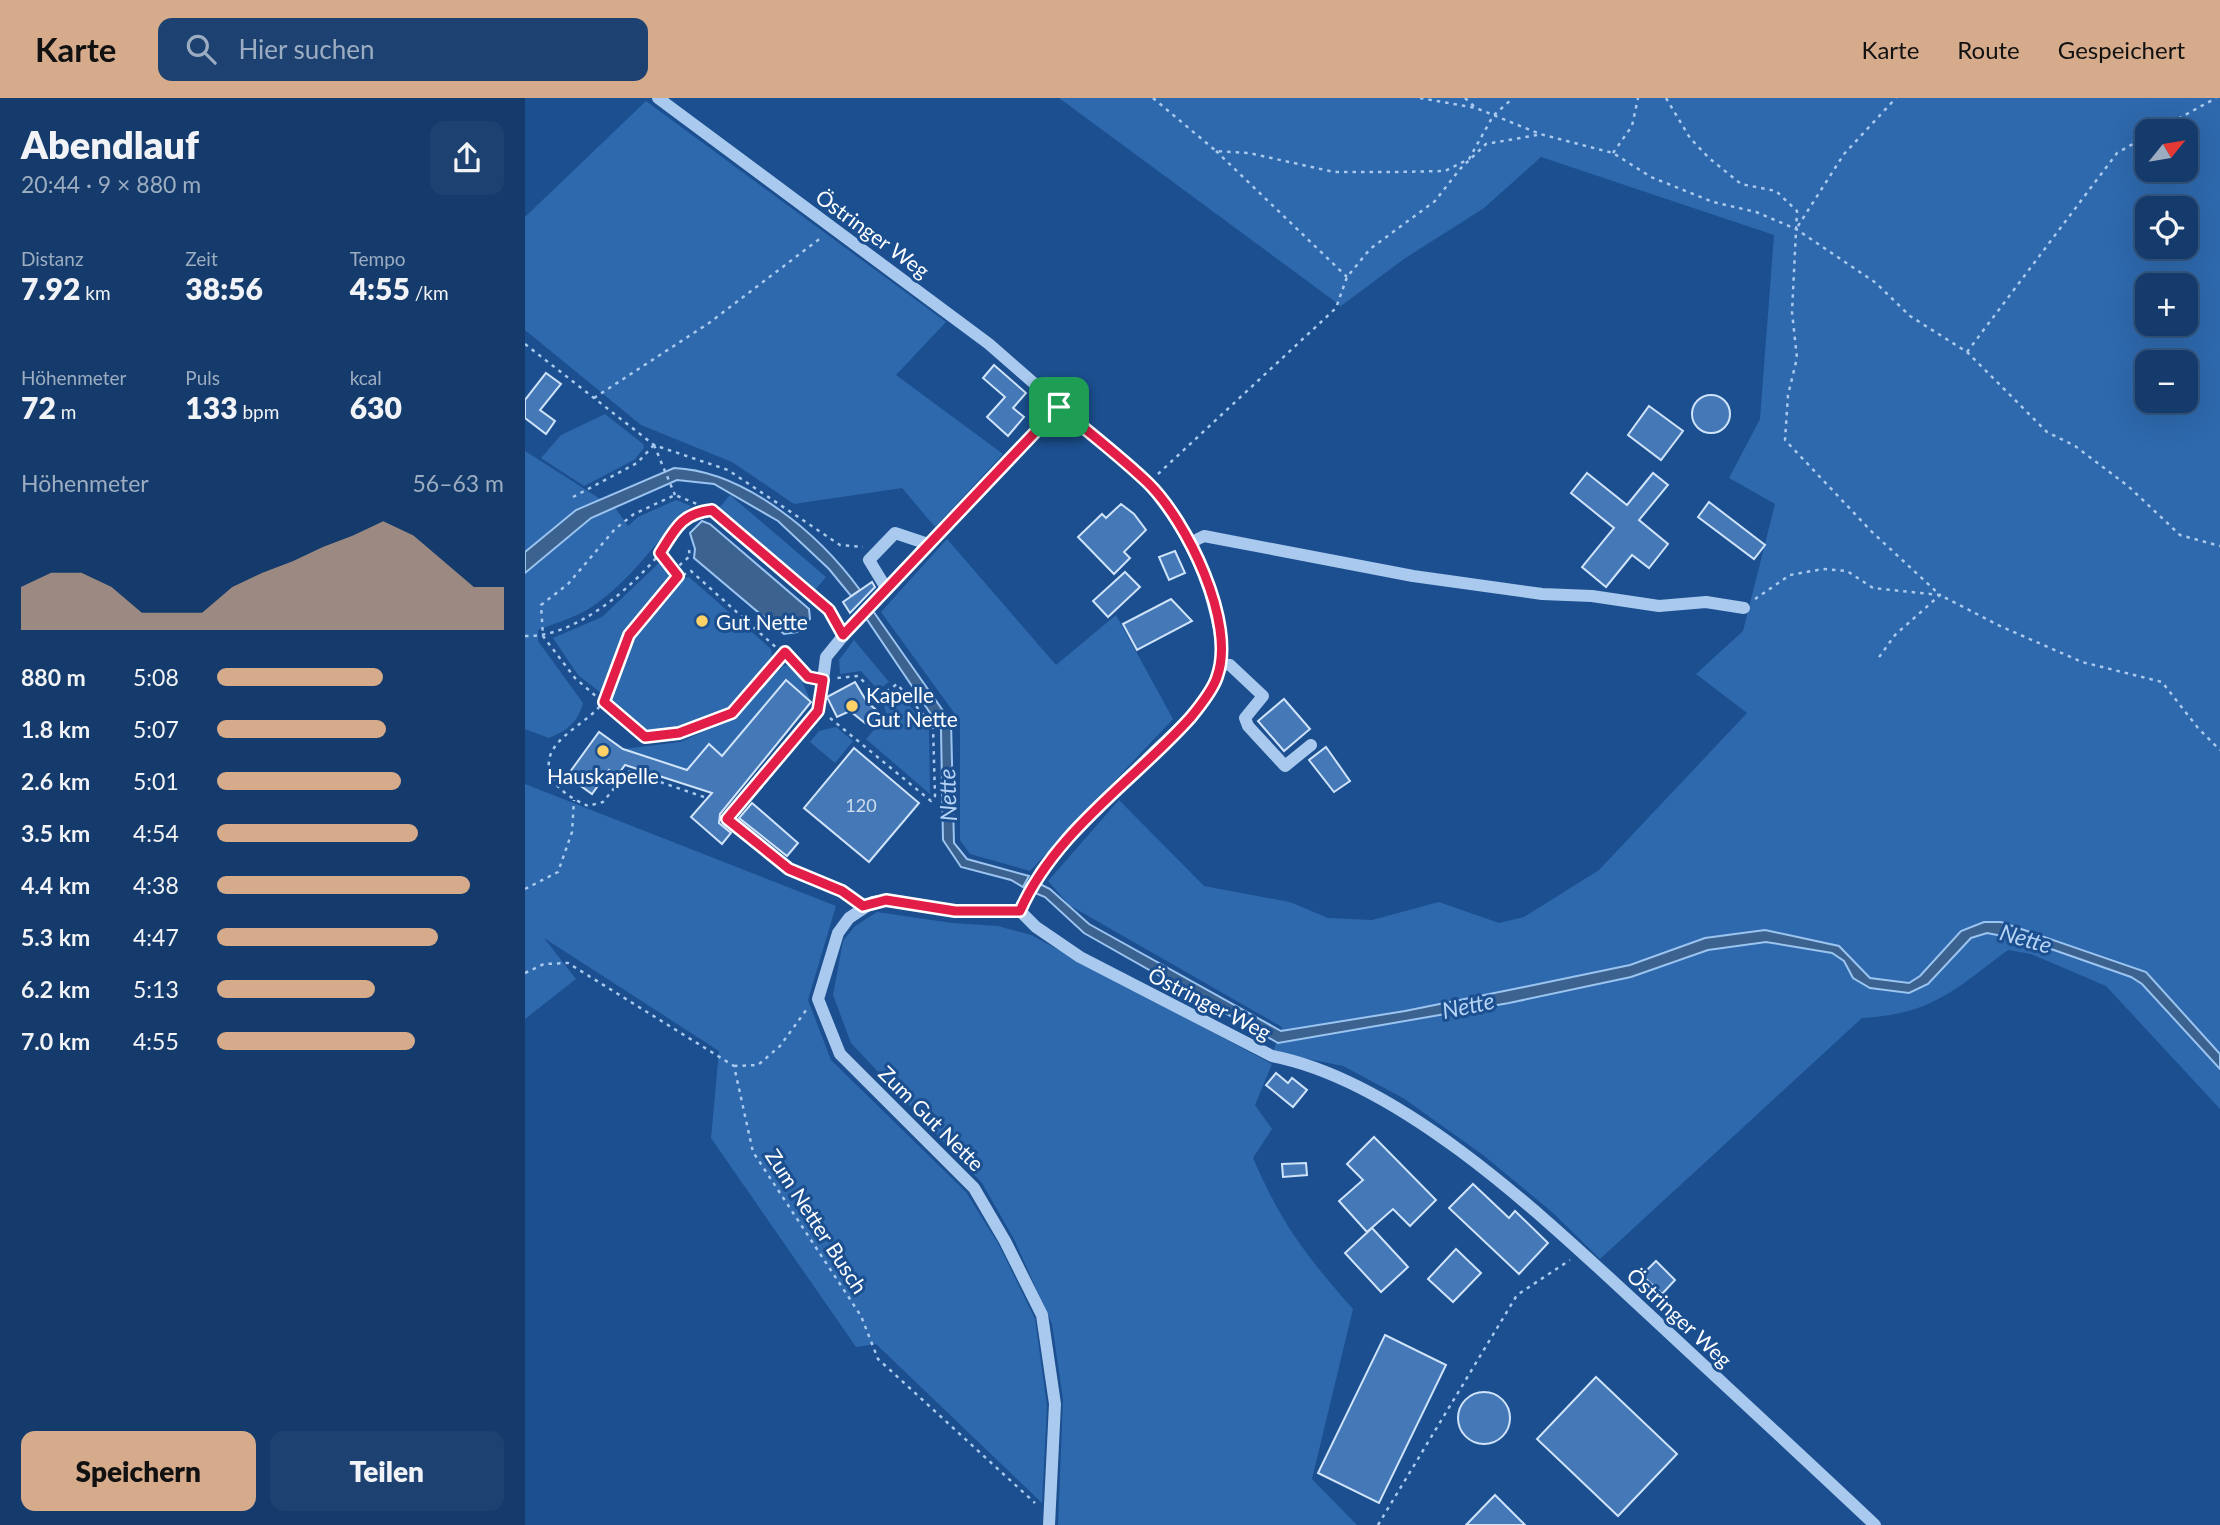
<!DOCTYPE html>
<html lang="de">
<meta charset="utf-8">
<style>
:root{--surface:#143b6b;--page:#1d4271;--text:#f1f3f6;--muted:#9dadc1;--line:#33557e;--accent:#d6ab8b}
body{margin:0;font-family:Lato,sans-serif;background:var(--page);color:var(--text);height:100vh;display:flex;flex-direction:column;font-size:26px;white-space:nowrap}
*{box-sizing:border-box;margin:0}
p{font-size:23px;color:var(--muted)}
.icon{flex:none;width:38px;height:38px;fill:none;stroke:currentColor;stroke-width:2;stroke-linecap:round;stroke-linejoin:round}
.map{position:relative;flex:1;overflow:hidden}
.panel{display:flex;flex-direction:column;background:var(--surface);width:525px}
.panel>*{flex:none}
.needle{width:46px;rotate:60deg}
.controls{position:absolute;left:1610px;top:21px;display:grid;gap:14px}
.controls a{display:grid;place-items:center;width:63px;height:63px;border-radius:14px;background:var(--surface);box-shadow:0 7px 28px #0002,0 0 0 2px var(--line);font-size:35px}
.pin{position:absolute;display:grid;place-items:center;width:60px;height:60px;color:#fff;margin:-30px;border-radius:14px;box-shadow:0 4px 10px #0006}
.round{display:grid;place-items:center;flex:none;width:74px;height:74px;border-radius:14px;background:var(--page)}
.headline{display:flex;align-items:center;justify-content:space-between;height:119px;padding:0 21px}
h1{font-size:38px;font-weight:800;line-height:52px}
.metrics{display:grid;grid-template-columns:repeat(3,1fr);gap:10px;height:119px;padding:7px 21px}
.metrics div{display:grid;align-content:center}
.metrics b{font-size:30px;font-weight:800}
.metrics small{font-size:19px;font-weight:400}
.metrics p{font-size:19px}
.chart{height:196px;padding:14px 21px}
.chart p{display:flex;justify-content:space-between}
.chart svg{width:100%;height:126px;margin-top:7px;fill:var(--accent);opacity:.7}
.cta{display:flex;gap:14px;margin-top:auto;padding:14px 21px}
.cta a{flex:1;height:80px;border-radius:14px;background:var(--accent);color:#111;font-size:28px;font-weight:800;line-height:80px;text-align:center}
.cta a+a{background:var(--page);color:var(--text)}
ul{padding:0 21px;list-style:none;font-size:23px}
li{display:grid;grid-template-columns:112px 84px 1fr;align-items:center;height:52px}
li i{height:18px;border-radius:9px;background:var(--accent)}
header{display:flex;align-items:center;gap:42px;box-sizing:border-box;height:98px;padding:0 35px;background:var(--accent);color:#111}
header strong{font-size:33px}
nav{display:flex;gap:38px;margin-inline-start:auto;font-size:24px}
.search{width:490px;height:63px;background:var(--page);display:flex;align-items:center;gap:18px;box-sizing:border-box;padding:0 24px;border-radius:14px;color:var(--muted);font-size:26px}
main{display:flex;flex:1;min-height:0}
.map>svg:first-child{display:block}
.green{fill:#2e69ad;fill-rule:evenodd}
.water{fill:#3c6290;stroke:#9cc4f0;stroke-width:2}
.building{fill:#4478b7;stroke:#cfe3fa;stroke-width:2}
.lines{fill:none;stroke-linecap:round;stroke-linejoin:round}
.path{stroke:#a9c9ee;stroke-width:2.5;stroke-dasharray:3.5 5;stroke-linecap:butt}
.minor{stroke:#a9c9ee;stroke-width:12}
.route-casing{stroke:#fff;stroke-width:14}
.route{stroke:#e11d48;stroke-width:9}
.poi-dot{fill:#ffd166;stroke:#1b4f8f;stroke-width:2.5}
.labels{text-anchor:middle;dominant-baseline:central;stroke-width:6;stroke-linejoin:round;paint-order:stroke}
.number-label{font-size:18px;fill:#d0dded}
.street-label{font-size:21px;fill:#fff;stroke:#1b4f8f}
.poi-label{font-size:21px;fill:#fff;stroke:#1b4f8f;text-anchor:start}
.water-label{font-size:23px;font-style:italic;fill:#b5d3f5;stroke:#1b4f8f}
</style>
<header>
<strong>Karte</strong>
<div class="search"><svg class="icon" aria-label="search" viewBox="0 0 24 24"><circle cx="10" cy="10" r="6"/><path d="M15 15l6 6"/></svg>Hier suchen</div>
<nav><a>Karte</a><a>Route</a><a>Gespeichert</a></nav>
</header>
<main>
<section class="panel">
<div class="headline"><div><h1>Abendlauf</h1><p>20:44 · 9 × 880 m</p></div><a class="round"><svg class="icon" aria-label="share" viewBox="0 0 24 24"><path d="M12 15V3M7 8l5-5 5 5M5 13v7h14v-7"/></svg></a></div>
<div class="metrics">
<div><p>Distanz</p><b>7.92<small> km</small></b></div>
<div><p>Zeit</p><b>38:56</b></div>
<div><p>Tempo</p><b>4:55<small> /km</small></b></div>
</div>
<div class="metrics">
<div><p>Höhenmeter</p><b>72<small> m</small></b></div>
<div><p>Puls</p><b>133<small> bpm</small></b></div>
<div><p>kcal</p><b>630</b></div>
</div>
<div class="chart"><p><span>Höhenmeter</span>56–63 m</p>
<svg viewBox="0 0 160 44" preserveAspectRatio="none"><path d="M0 44V29L10 24L20 24L30 29L40 38L50 38L60 38L70 29L80 24L90 20L100 15L110 11L120 6L130 11L140 20L150 29L160 29V44z"/></svg>
</div>
<ul>
<li><b>880 m</b>5:08<i style="width:58%"></i></li>
<li><b>1.8 km</b>5:07<i style="width:59%"></i></li>
<li><b>2.6 km</b>5:01<i style="width:64%"></i></li>
<li><b>3.5 km</b>4:54<i style="width:70%"></i></li>
<li><b>4.4 km</b>4:38<i style="width:88%"></i></li>
<li><b>5.3 km</b>4:47<i style="width:77%"></i></li>
<li><b>6.2 km</b>5:13<i style="width:55%"></i></li>
<li><b>7.0 km</b>4:55<i style="width:69%"></i></li>
</ul>
<div class="cta"><a>Speichern</a><a>Teilen</a></div>
</section>
<div class="map">
<svg width="1695" height="1427" viewBox="0 0 1695 1427">
<rect width="100%" height="100%" fill="#1b4f8f"/>
<g class="green">
<path d="M534,0h1161v1011l-114,-123 -75,-32 -23,-4c-54,40 -75,64 -146,68l-262,241 -48,-47 -69,-57 -80,-57 -60,-32 -70,-14 9,-25 -213,-122 -21,-24 71,-81 85,86 86,16 38,16 44,2 67,-18 60,21 25,-6 75,-47 148,-157 -51,-39 47,-43 32,-127 -46,-26 31,-59 14,-184 -233,-78 -57,51 -80,51 -63,47zM1622,33h39v39h-39zM1622,110h39v39h-39zM1622,187h39v39h-39zM1622,264h39v39h-39z"/>
<path d="M121,3l300,221 -50,53 107,79 -68,73 -33,-39 -108,16 -62,-42 -91,-37 -116,-95v-113z"/>
<path d="M80,316l38,30 1,4 -10,12 -50,26 -43,-28 20,-23z"/>
<path d="M0,353l91,58 12,17 10,-9 38,-17 15,6c-33,32 -59,74 -98,100 -16,11 -37,17 -55,24v11l45,62c-5,19 -15,27 -34,35l-24,-9z"/>
<path d="M205,397l96,82 -11,13 -96,-82z"/>
<path d="M422,441l109,126 60,-50 57,104 -143,152 -60,-17 -10,-14v-119l-79,-109z"/>
<path d="M134,465l12,14 -47,56 -23,60 -23,-18 -25,-37 49,-21z"/>
<path d="M164,479l82,72 1,7 -43,52 -52,20 -32,5 -35,-31 25,-64 43,-58z"/>
<path d="M329,542l35,42 -11,8 -17,-19 -21,3 -1,-14z"/>
<path d="M262,567l14,14 10,23 -25,-21 -64,75 -13,-12 -22,26 -64,-21 57,-7 55,-24 48,-52z"/>
<path d="M372,592l32,40 1,64 -64,-55 21,-24 -5,-14z"/>
<path d="M311,629l17,14 -18,22 -25,-21 9,-11z"/>
<path d="M0,686l311,122 -28,94 23,60 135,132 33,53 36,74 12,87 -5,97 -166,-159 -20,3 -145,-209 8,-87 -175,-113 32,41 -51,40z"/>
<path d="M352,814l75,11 46,3 33,9 241,129 -17,41 17,24 -19,29c28,65 53,98 100,151l-41,170 45,46h-299l5,-126 -11,-75 -38,-85 -32,-56 -131,-140 -18,-48 10,-54 12,-15z"/>
</g>
<g class="water">
<path d="M149,370c72,3 146,67 186,122l-9,6 -22,-27 -51,-48 -64,-37 -37,-4 -86,38 -66,55v-21l51,-42z"/>
<path d="M177,423l8,3 99,85 1,10 -13,13 -13,2 -90,-76 1,-9 -5,-16z"/>
<path d="M348,513l78,111 3,121 13,16 62,17 -6,11 -12,-7 -50,-13 -18,-27 -2,-111 -75,-111z"/>
<path d="M515,786l10,5 39,35 192,107 124,-20 119,-24 106,-22 75,-27 60,-8 74,16 31,32 39,5 11,-7 41,-45 23,-9h17l145,50 74,82v15l-78,-85 -11,-7 -103,-36 -41,-8 -16,5 -43,46 -19,9 -39,-5 -17,-10 -9,-17 -12,-8 -66,-11 -58,8 -77,27 -122,26 -231,40 -194,-110 -39,-36 -10,-4z"/>
</g>
<g class="building">
<path d="M469,267l32,28 -13,15 11,9 -16,19 -21,-19 18,-20 -22,-19z"/>
<path d="M21,275l15,11 -21,26 15,11 -9,13 -21,-16v-18z"/>
<circle cx="1186" cy="316" r="19"/>
<path d="M1124,308l34,25 -22,29 -33,-25z"/>
<path d="M1062,375l40,32 26,-32 15,12 -29,35 29,24 -19,24 -17,-13 -26,32 -24,-20 32,-39 -43,-35z"/>
<path d="M1184,404l56,43 -11,14 -56,-42z"/>
<path d="M596,406l13,10 12,16 -22,22 6,6 -16,16 -36,-37 24,-23 4,4z"/>
<path d="M650,453l10,22 -16,7 -10,-23z"/>
<path d="M600,474l15,15 -32,30 -15,-16z"/>
<path d="M347,484l3,5 -25,26 -7,-11z"/>
<path d="M646,501l21,22 -55,29 -14,-26z"/>
<path d="M261,582l25,22 -91,112 -1,9 12,10 -9,11 -31,-27 21,-24 -87,-28 -8,11 -8,-6 -17,24 -25,-18 32,-44 24,17 64,21 22,-26 13,12z"/>
<path d="M330,584l12,20 14,12 -11,13 -20,-16 -13,6 -10,-20z"/>
<path d="M759,601l26,30 -26,22 -26,-30z"/>
<path d="M801,649l24,34 -16,11 -25,-32z"/>
<path d="M329,650l65,55 -50,59 -65,-54z"/>
<path d="M227,705l46,40 -11,13 -48,-38z"/>
<path d="M751,975l12,10 4,-5 15,12 -14,17 -27,-22z"/>
<path d="M849,1039l62,63 -26,26 -17,-17 -26,23 -28,-31 24,-21 -16,-16z"/>
<path d="M781,1065l1,12 -24,2 -1,-13z"/>
<path d="M948,1086l36,34 6,-7 33,32 -29,31 -70,-66z"/>
<path d="M847,1130l36,39 -27,25 -36,-39z"/>
<path d="M931,1151l25,24 -28,29 -25,-23z"/>
<path d="M1131,1163l19,19 -13,14 -20,-19z"/>
<path d="M860,1237l61,30 -67,138 -61,-30z"/>
<path d="M1071,1279l81,77 -59,62 -81,-77z"/>
<circle cx="959" cy="1320" r="26"/>
<path d="M970,1397l30,30h-59z"/>
</g>
<g class="lines">
<g class="path">
<path d="M628,0l63,53 33,2 85,19h62l49,-1 24,-12 24,-43 20,-18"/>
<path d="M895,0l56,10 64,26 73,19 38,24 62,25 43,10 40,17 80,54 34,33 57,36 80,80 28,14 53,40 52,49 40,11"/>
<path d="M940,0l11,10"/>
<path d="M1141,0l24,40 19,20 32,26 35,7 21,20 -5,101 5,46 -9,37 -3,45 87,92 68,63 -45,40 -18,25"/>
<path d="M1631,33l60,-33"/>
<path d="M691,53l131,126"/>
<path d="M1088,55l19,-27 6,-28"/>
<path d="M1273,128l46,-72 52,-56"/>
<path d="M0,246l129,101 74,25 112,75 23,2"/>
<path d="M1442,254l150,-199 30,-17"/>
<path d="M69,300l115,-75 113,-86"/>
<path d="M129,347l21,50"/>
<path d="M633,376l178,-166 11,-31 23,-28 65,-48 25,-32 26,-25 51,-9"/>
<path d="M48,399l64,-34 17,-18"/>
<path d="M187,412l-37,-15 -41,19 -19,15 -47,55 -27,21 2,31 32,42 69,60 35,-5 53,-20 53,-61"/>
<path d="M135,455l17,22"/>
<path d="M148,473l17,-15 -1,-6"/>
<path d="M1230,501l35,-24 33,-6 24,2 26,17 67,7 60,31 82,36 80,20 36,46 22,22"/>
<path d="M0,538c49,2 106,-47 136,-84 18,-23 19,-38 51,-42l117,100 6,12"/>
<path d="M305,620l101,83 4,-5 -2,-70 -36,-42 -18,13 -21,-21 -21,2"/>
<path d="M179,699l-76,-26 -25,31 -15,4c-18,-8 -42,-22 -39,-45 3,-25 41,-39 54,-59 13,-19 15,-45 26,-65 10,-19 43,-59 62,-66l118,106"/>
<path d="M0,791l33,-17 14,-40 2,-32"/>
<path d="M0,875l19,-9 24,-1 166,103 19,86 108,164 17,43 157,144"/>
<path d="M209,968l24,-1 22,-19 27,-37"/>
<path d="M853,1427l139,-230 53,-35"/>
</g>
<g class="minor">
<path d="M133,0l331,246 159,139c28,33 49,69 62,110 7,25 17,58 7,84 -10,29 -39,52 -61,73 -48,48 -108,98 -136,161"/>
<path d="M665,445l14,-7 209,40 129,18 50,2 67,10 47,-4 38,6"/>
<path d="M361,490l-17,-28 26,-27 33,11"/>
<path d="M695,566l10,1 33,31 -18,22 3,8 37,40 26,-21"/>
<path d="M298,582l3,-23 31,-38 202,-212"/>
<path d="M293,613l-91,108 62,50 53,22 21,15"/>
<path d="M495,813l16,16 44,30 192,99c135,26 283,172 383,264 73,68 147,136 220,205"/>
<path d="M495,813h-65l-69,-11 -13,2 -24,16 -11,15 -20,66 22,55 134,134 31,53 37,74 13,89 -6,121"/>
</g>
</g>
<g class="lines">
<defs>
<path id="route" d="M534,309c29,25 61,49 89,76 38,37 89,140 69,194 -4,13 -17,29 -26,40 -56,63 -136,114 -171,194h-65l-69,-11 -23,6 -21,-15 -53,-22 -62,-50 91,-108 5,-31 -15,-3 -23,-25 -53,61 -53,20 -34,4 -41,-35 25,-67 49,-59 -18,-23c15,-24 22,-40 52,-43l117,100 14,25z"/>
</defs>
<use href="#route" class="route-casing"/>
<use href="#route" class="route"/>
</g>
<g class="poi-dot">
<circle cx="177" cy="523" r="7"/>
<circle cx="327" cy="608" r="7"/>
<circle cx="78" cy="653" r="7"/>
</g>
<g class="labels">
<g class="number-label">
<text x="336" y="707">120</text>
</g>
<g class="street-label">
<text transform="translate(348 135) rotate(36)">Östringer Weg</text>
<text transform="translate(685 905) rotate(27)">Östringer Weg</text>
<text transform="translate(407 1020) rotate(45)">Zum Gut Nette</text>
<text transform="translate(292 1123) rotate(57)">Zum Netter Busch</text>
<text transform="translate(1155 1219) rotate(43)">Östringer Weg</text>
</g>
<g class="poi-label">
<text x="191" y="523">Gut Nette</text>
<text x="341" y="596">Kapelle<tspan x="341" dy="24">Gut Nette</tspan></text>
<text x="78" y="677" text-anchor="middle">Hauskapelle</text>
</g>
<g class="water-label">
<text transform="translate(422 697) rotate(-92)">Nette</text>
<text transform="translate(1501 840) rotate(16)">Nette</text>
<text transform="translate(943 907) rotate(-12)">Nette</text>
</g>
</g>
</svg>
<div class="controls">
<a><svg class="needle" viewBox="-14 -14 28 28"><path d="M0-13l5 13h-10z" fill="#e53935"/><path d="M0 13l5-13h-10z" fill="#9dadc1"/></svg></a>
<a><svg class="icon" aria-label="locate" viewBox="0 0 24 24"><circle cx="12" cy="12" r="6"/><path d="M12 2v4M12 18v4M2 12h4M18 12h4"/></svg></a>
<a>+</a>
<a>−</a>
</div>
<div class="pin" style="left:534px;top:309px;background:#1e9e55"><svg class="icon" aria-label="arrive" viewBox="0 0 24 24"><path d="M6 21V4h12l-3 4 3 4H6"/></svg></div>
</div>
</main>
